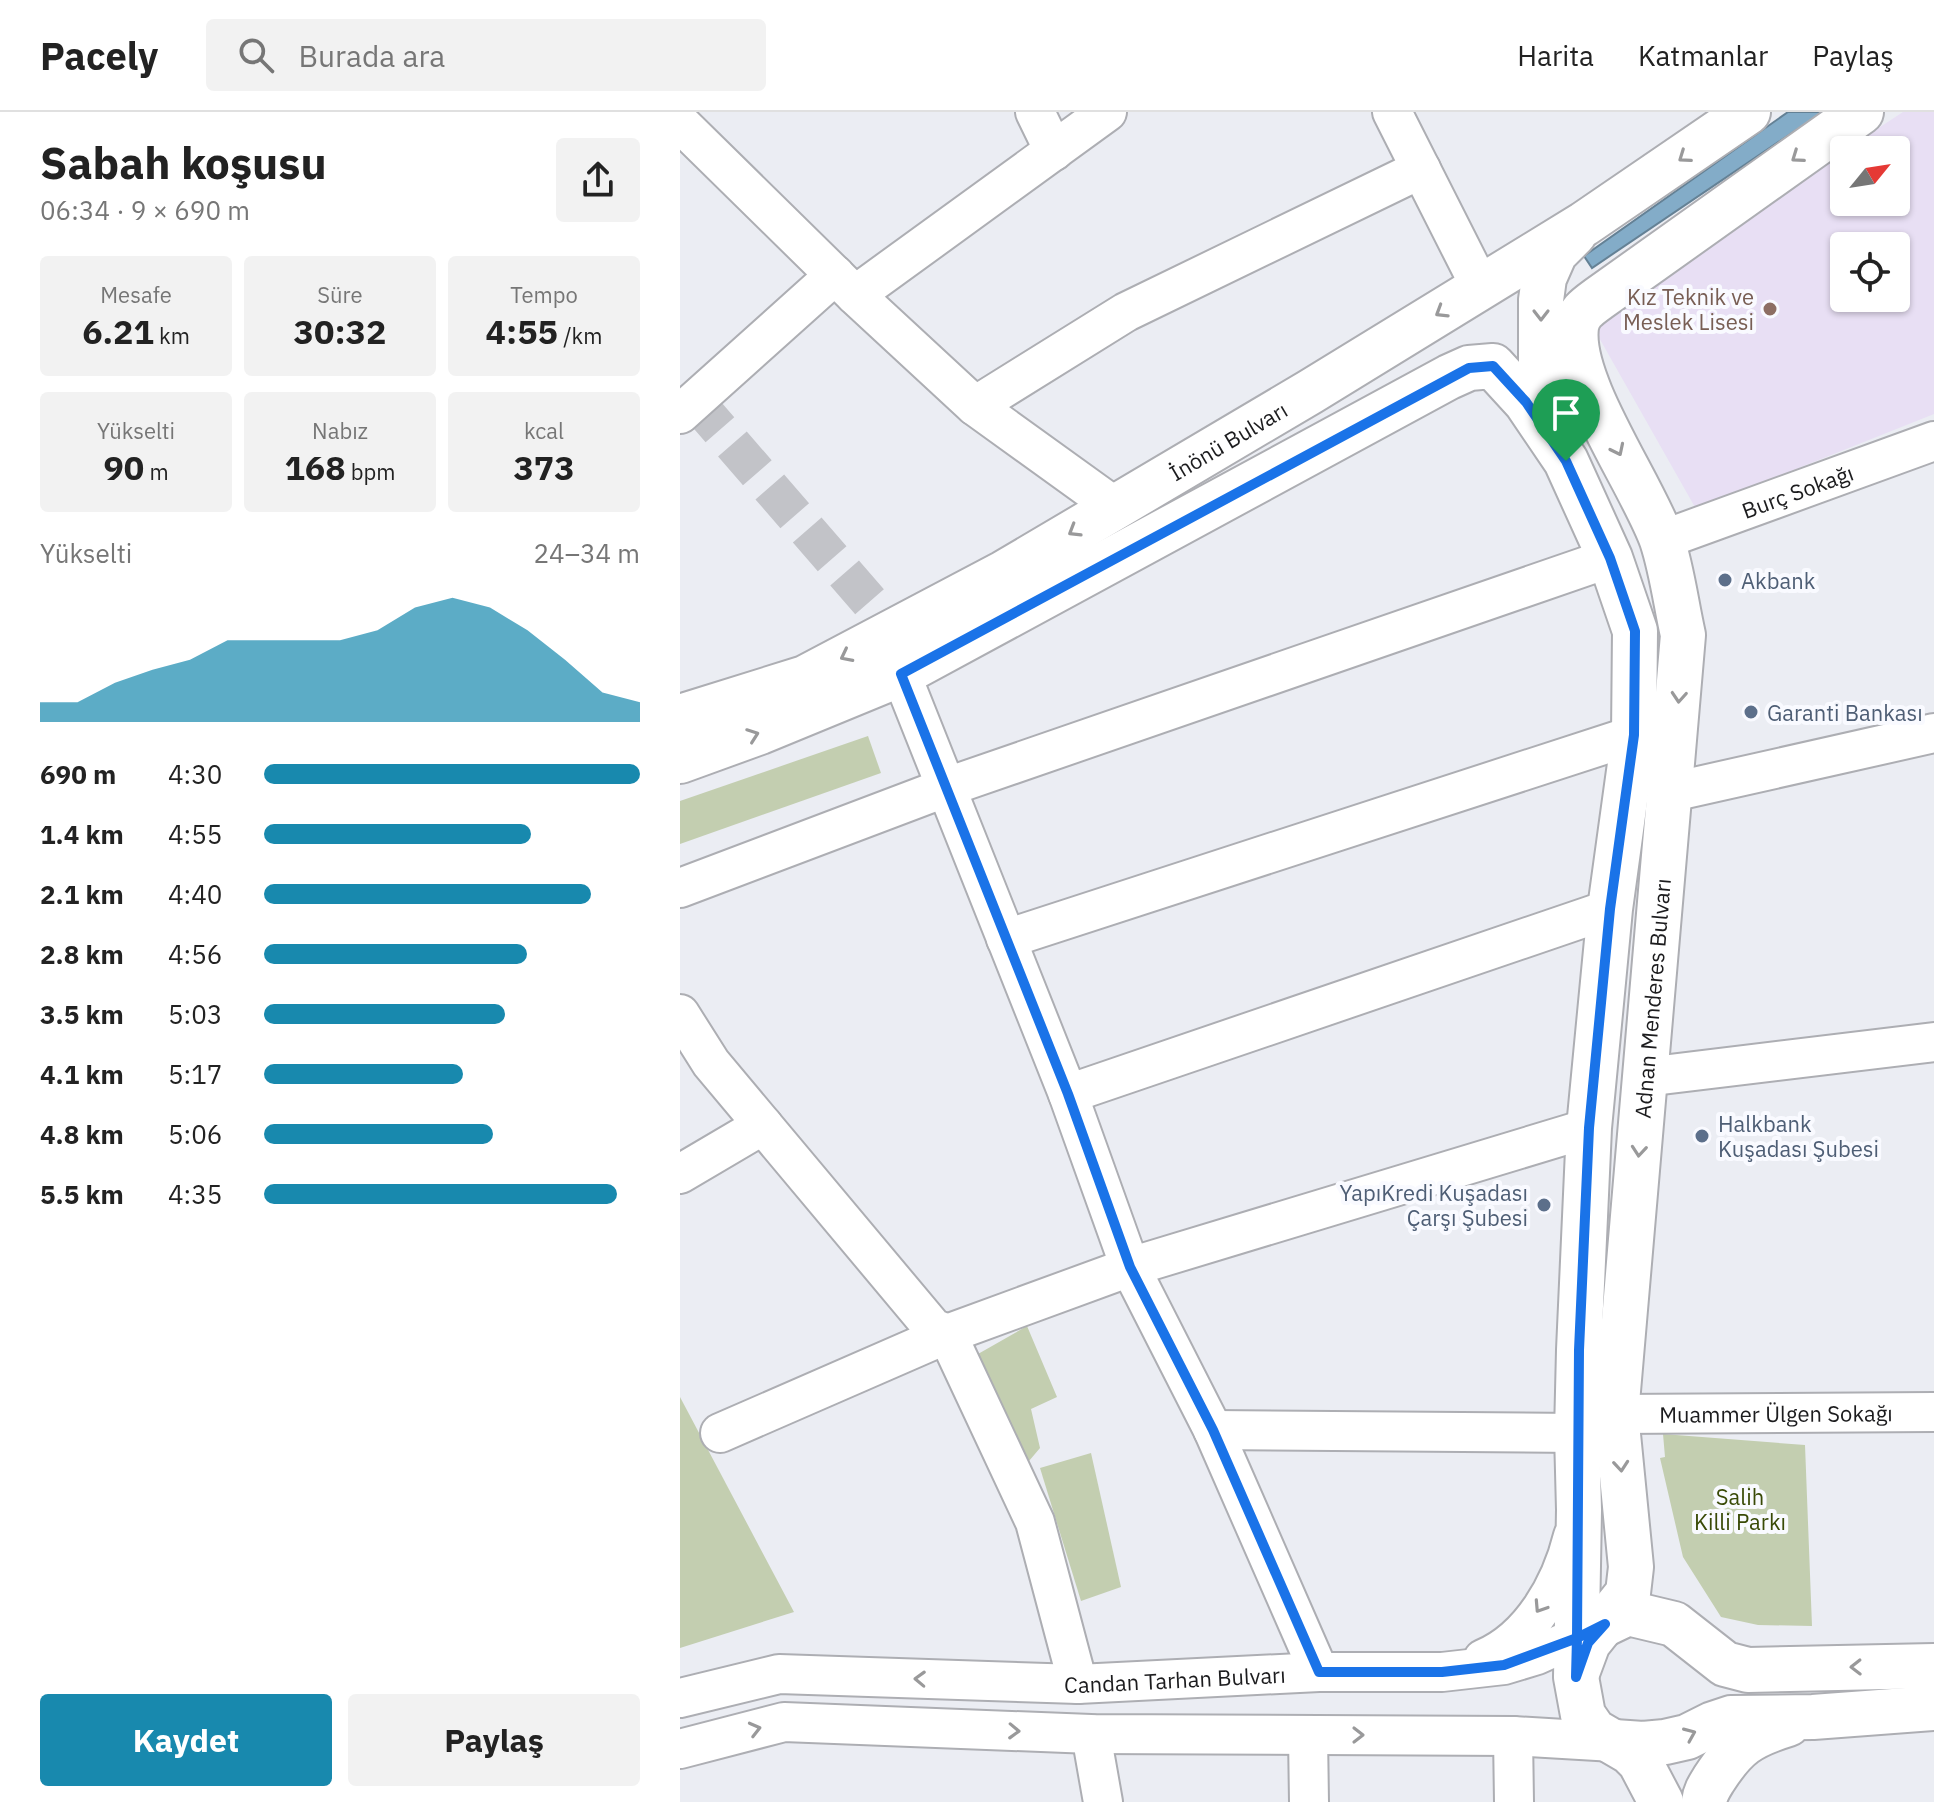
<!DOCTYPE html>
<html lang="tr">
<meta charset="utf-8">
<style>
:root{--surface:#fff;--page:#f2f2f2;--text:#222;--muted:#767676;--line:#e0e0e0;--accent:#1889ae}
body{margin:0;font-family:"IBM Plex Sans",sans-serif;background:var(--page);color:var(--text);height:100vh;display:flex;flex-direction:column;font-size:30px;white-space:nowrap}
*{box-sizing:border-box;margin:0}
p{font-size:26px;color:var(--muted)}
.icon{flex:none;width:44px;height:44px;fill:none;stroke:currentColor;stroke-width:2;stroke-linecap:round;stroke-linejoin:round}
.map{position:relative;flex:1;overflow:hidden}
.details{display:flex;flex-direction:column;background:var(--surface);width:680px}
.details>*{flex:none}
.needle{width:52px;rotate:60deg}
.controls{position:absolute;left:1150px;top:24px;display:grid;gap:16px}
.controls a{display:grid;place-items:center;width:80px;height:80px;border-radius:8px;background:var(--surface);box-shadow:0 2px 6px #0004;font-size:40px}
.pin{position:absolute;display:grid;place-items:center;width:68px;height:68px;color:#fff;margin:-82px -34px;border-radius:50% 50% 50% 0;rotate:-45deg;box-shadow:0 0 8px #0007}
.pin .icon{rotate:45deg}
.round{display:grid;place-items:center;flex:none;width:84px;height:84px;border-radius:8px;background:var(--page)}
.headline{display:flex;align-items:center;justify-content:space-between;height:136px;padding:0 40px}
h1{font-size:44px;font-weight:700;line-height:60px}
.stats{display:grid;grid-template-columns:repeat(3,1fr);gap:12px;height:136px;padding:8px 40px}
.stats div{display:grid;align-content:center;border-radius:8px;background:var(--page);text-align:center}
.stats b{font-size:34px;font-weight:700}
.stats small{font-size:22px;font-weight:400}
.stats p{font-size:22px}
.chart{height:224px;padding:16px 40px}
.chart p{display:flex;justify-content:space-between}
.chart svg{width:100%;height:144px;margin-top:8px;fill:var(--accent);opacity:.7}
.primary-button{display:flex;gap:16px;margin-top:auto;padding:16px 40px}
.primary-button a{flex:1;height:92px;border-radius:8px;background:var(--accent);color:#fff;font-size:32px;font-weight:700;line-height:92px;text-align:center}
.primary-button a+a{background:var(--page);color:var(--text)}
ul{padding:0 40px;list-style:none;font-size:26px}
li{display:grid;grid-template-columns:128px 96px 1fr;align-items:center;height:60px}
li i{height:20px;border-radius:10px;background:var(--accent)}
header{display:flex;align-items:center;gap:48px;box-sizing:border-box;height:112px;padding:0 40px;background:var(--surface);border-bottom:2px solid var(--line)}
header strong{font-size:38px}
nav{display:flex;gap:44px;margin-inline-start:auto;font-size:28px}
.search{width:560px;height:72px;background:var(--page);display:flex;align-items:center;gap:20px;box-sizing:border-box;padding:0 28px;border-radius:8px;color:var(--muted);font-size:30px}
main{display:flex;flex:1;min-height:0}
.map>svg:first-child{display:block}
.education{fill:#e8dff4;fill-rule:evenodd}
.green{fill:#c3ceb0}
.water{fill:#83acc8;stroke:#648195;stroke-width:2}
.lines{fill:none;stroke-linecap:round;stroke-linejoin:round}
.minor-tunnel{stroke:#c2c3c8;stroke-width:38;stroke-dasharray:38 19;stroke-linecap:butt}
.minor-casing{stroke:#adaeb3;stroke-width:42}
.major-casing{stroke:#adaeb3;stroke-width:48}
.minor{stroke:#fff;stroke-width:38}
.major{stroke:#fff;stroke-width:44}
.oneway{stroke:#99999a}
.route-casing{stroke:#fff;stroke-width:16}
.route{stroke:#1a73e8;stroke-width:10}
.education-dot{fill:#8d6e63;stroke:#f9faff;stroke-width:3}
.service-dot{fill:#5c6f8a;stroke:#f9faff;stroke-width:3}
.labels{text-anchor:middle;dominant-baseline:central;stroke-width:8;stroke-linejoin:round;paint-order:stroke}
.education-label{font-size:22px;fill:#785e54;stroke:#f9faff;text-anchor:end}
.street-label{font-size:22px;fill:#1c1c1e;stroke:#f9faff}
.service-label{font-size:22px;fill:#4e5e75;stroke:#f9faff;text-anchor:start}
.park-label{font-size:22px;fill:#394a07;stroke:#f9faff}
</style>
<header>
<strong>Pacely</strong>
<div class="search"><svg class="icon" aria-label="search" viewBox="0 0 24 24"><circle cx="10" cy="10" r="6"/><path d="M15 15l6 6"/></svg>Burada ara</div>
<nav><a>Harita</a><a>Katmanlar</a><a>Paylaş</a></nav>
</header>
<main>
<section class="details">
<div class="headline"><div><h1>Sabah koşusu</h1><p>06:34 · 9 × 690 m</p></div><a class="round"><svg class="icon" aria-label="share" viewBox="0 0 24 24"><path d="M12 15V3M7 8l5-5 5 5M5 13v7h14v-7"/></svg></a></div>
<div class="stats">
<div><p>Mesafe</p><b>6.21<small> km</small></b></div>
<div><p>Süre</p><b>30:32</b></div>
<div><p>Tempo</p><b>4:55<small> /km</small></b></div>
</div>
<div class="stats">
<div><p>Yükselti</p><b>90<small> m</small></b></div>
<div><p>Nabız</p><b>168<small> bpm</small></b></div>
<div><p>kcal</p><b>373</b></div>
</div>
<div class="chart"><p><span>Yükselti</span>24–34 m</p>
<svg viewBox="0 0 160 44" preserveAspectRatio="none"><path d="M0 44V38L10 38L20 32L30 28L40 25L50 19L60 19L70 19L80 19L90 16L100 9L110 6L120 9L130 16L140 25L150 35L160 38V44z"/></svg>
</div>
<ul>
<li><b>690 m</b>4:30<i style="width:100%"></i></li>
<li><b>1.4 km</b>4:55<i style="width:71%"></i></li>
<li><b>2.1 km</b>4:40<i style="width:87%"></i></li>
<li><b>2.8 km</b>4:56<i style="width:70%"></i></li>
<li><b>3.5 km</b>5:03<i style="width:64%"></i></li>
<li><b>4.1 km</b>5:17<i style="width:53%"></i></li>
<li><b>4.8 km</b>5:06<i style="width:61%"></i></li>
<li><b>5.5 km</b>4:35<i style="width:94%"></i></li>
</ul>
<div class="primary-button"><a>Kaydet</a><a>Paylaş</a></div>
</section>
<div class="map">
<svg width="1254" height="1690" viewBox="0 0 1254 1690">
<rect width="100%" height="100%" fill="#ebedf3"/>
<path class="education" d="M1223,0h31v302l-238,95 -107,-189 255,-169v51h52v-52h-51zM1164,134h52v52h-52z"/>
<g class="green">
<path d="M188,624l13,37 -201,71v-43z"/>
<path d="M347,1214l30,71 -26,12 9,39 -11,13 -51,-107z"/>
<path d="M0,1285l114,215 -114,36z"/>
<path d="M983,1322l142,11 7,181 -54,-1 -37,-8 -38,-60 -23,-99 5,-1z"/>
<path d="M411,1341l30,134 -40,14 -41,-133z"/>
</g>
<path class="water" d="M1108,0h35l-231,156 -8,-12z"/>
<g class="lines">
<path class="minor-tunnel" d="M15,289l200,230"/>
<defs>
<g id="minor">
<path d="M355,0l19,39"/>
<path d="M712,0l89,176"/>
<path d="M0,11l175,172 120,111 140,101"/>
<path d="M175,183l252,-183"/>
<path d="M295,294l151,-94 295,-143"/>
<path d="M0,302l155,-139"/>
<path id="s1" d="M982,428l272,-99"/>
<path d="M221,562l167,420 62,173 83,163 106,242"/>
<path d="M992,680l262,-59"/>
<path d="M0,776l267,-101 663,-229"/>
<path d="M326,827l628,-204"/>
<path d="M0,902l31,49 222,265 14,6 88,188 43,162"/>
<path d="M965,965l289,-35"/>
<path d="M388,982l542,-185"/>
<path d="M0,1062l83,-49"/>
<path id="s2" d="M936,1302l318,-2"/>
<path d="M533,1318l364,3"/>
<path d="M40,1321l227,-99 183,-67 459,-139"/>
<path d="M803,1547c48,-20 78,-74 90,-123"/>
<path id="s3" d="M0,1586l99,-24 299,10 241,-12h123l62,-7 33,-10 66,-30"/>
<path d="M411,1622l12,68"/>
<path d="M628,1623l1,67"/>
<path d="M833,1624l1,66"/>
<path d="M0,1637l104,-27 307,12 422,2 101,6"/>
</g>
<g id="major">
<path d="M879,321l-18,-70v-63l3,-22 11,-25 19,-19"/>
<path id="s4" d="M0,605l125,-39 199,-105 306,-181 274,-168 164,-112"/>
<path d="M0,649l80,-29 141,-58 548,-297 20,-9 24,-2 33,36 40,59 44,97 25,73 -1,104 -24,174 -21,219 -10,222 -2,83 2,77 -3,167 7,38 11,16 36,21 10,10 21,40"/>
<path d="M925,1512l23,-11 46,11 51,40 23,6 186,-4"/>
<path id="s5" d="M898,1558l10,-27 40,-50 3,-26 -15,-153 67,-779c-7,-31 -11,-65 -21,-95 -20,-56 -93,-157 -86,-213 2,-14 11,-20 22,-28l263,-187"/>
<path d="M934,1630l29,2 22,-2 22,-5 26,-13 18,-6 82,-1 121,-9"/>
<path d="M1024,1690c1,-9 5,-15 10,-23 22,-34 35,-43 74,-55"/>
</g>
</defs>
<use href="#minor" class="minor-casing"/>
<use href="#major" class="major-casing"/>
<use href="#minor" class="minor"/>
<use href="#major" class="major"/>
</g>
<defs><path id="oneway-chevron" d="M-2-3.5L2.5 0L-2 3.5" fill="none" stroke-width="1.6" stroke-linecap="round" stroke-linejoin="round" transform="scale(2)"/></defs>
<g class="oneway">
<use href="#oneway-chevron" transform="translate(1004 45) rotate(145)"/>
<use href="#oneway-chevron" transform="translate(1117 45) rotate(145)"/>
<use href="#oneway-chevron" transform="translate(761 200) rotate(148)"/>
<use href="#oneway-chevron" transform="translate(861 203) rotate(90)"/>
<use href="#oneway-chevron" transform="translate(938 338) rotate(64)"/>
<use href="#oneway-chevron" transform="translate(394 419) rotate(149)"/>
<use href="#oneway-chevron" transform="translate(166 544) rotate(153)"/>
<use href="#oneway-chevron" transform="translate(999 585) rotate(94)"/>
<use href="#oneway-chevron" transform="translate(73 623) rotate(-20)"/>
<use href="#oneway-chevron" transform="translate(959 1039) rotate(95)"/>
<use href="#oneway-chevron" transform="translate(941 1354) rotate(85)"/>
<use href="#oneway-chevron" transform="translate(860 1495) rotate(123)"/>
<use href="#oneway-chevron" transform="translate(1176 1555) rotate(179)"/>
<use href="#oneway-chevron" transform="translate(240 1567) rotate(-178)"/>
<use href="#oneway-chevron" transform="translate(75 1617) rotate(-14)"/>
<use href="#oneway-chevron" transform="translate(334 1619) rotate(2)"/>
<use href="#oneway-chevron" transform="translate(1010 1622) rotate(-23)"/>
<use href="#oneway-chevron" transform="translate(678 1623)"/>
</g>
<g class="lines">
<defs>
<path id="route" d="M886,349l44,97 25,73 -1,104 -24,174 -21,219 -10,222 -2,288 28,-14 -17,19 -12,34 1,-39 -73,27 -62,7h-123l-106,-242 -83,-163 -62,-173 -167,-420 568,-306 24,-2 33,36 40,59"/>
</defs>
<use href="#route" class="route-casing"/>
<use href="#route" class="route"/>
</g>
<circle class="education-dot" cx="1090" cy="197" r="8"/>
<g class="service-dot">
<circle cx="1045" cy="468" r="8"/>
<circle cx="1071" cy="600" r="8"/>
<circle cx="1022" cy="1024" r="8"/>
<circle cx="864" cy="1093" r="8"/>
</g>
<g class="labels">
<g class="education-label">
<text x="1074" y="184">Kız Teknik ve<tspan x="1074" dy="25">Meslek Lisesi</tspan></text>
</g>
<g class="street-label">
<text stroke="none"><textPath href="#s4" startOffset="616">İnönü Bulvarı</textPath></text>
<text stroke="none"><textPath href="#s1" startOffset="144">Burç Sokağı</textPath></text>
<text stroke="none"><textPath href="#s5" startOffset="690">Adnan Menderes Bulvarı</textPath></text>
<text stroke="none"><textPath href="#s2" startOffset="160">Muammer Ülgen Sokağı</textPath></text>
<text stroke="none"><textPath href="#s3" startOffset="498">Candan Tarhan Bulvarı</textPath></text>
</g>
<g class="service-label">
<text x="1061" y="468">Akbank</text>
<text x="1087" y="600">Garanti Bankası</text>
<text x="1038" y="1011">Halkbank<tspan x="1038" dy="25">Kuşadası Şubesi</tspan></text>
<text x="848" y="1080" text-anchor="end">YapıKredi Kuşadası<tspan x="848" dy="25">Çarşı Şubesi</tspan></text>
</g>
<g class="park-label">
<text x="1060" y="1384">Salih<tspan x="1060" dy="25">Killi Parkı</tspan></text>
</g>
</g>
</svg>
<div class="controls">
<a><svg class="needle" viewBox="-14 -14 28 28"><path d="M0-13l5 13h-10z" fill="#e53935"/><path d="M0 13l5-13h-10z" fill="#767676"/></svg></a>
<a><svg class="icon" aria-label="locate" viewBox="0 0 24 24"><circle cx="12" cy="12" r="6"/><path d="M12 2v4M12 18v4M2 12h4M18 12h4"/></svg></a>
</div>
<div class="pin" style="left:886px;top:349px;background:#1e9e55"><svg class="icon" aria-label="arrive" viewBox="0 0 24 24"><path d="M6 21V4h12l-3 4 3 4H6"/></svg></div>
</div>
</main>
